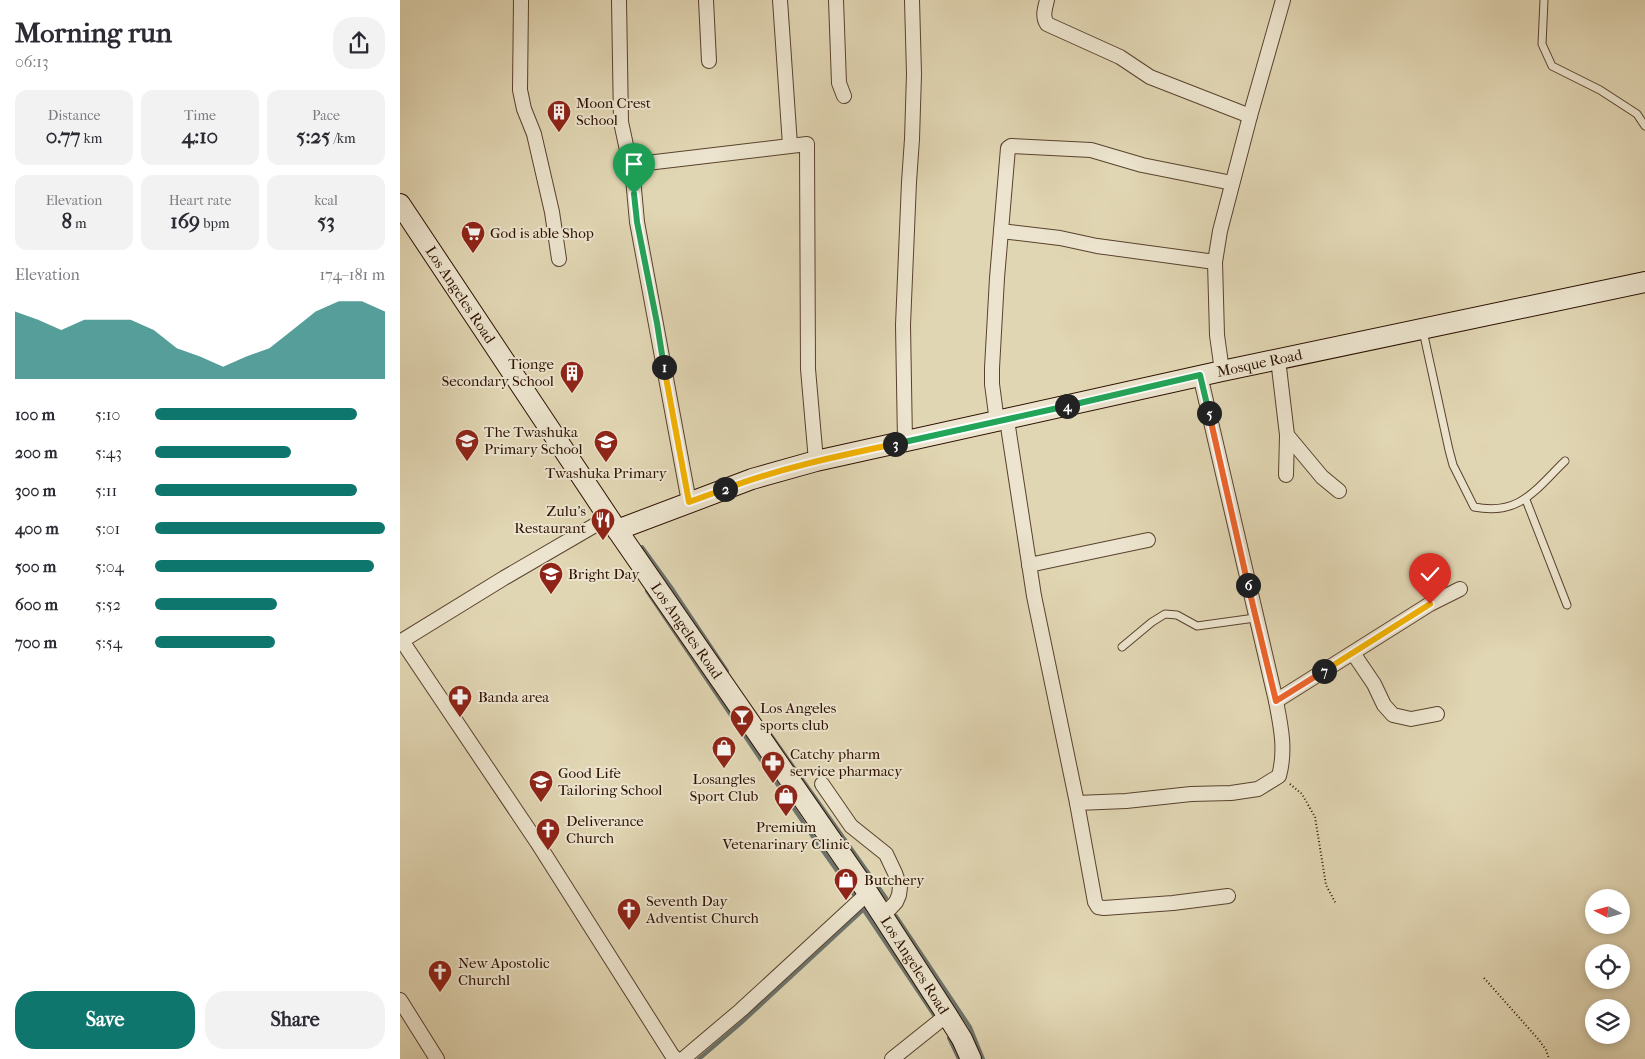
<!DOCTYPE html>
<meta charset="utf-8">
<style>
:root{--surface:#fff;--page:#f2f2f3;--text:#2b2b33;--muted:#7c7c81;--accent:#0f766e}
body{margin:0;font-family:"IM FELL French Canon",serif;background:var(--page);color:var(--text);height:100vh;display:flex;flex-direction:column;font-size:19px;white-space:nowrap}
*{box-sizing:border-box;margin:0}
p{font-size:16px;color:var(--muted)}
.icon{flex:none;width:28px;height:28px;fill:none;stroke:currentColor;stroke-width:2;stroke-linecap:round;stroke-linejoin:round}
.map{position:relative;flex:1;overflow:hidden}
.sheet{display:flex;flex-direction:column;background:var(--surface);width:400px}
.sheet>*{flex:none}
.needle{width:32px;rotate:276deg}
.buttons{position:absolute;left:1185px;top:889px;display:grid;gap:10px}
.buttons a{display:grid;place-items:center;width:45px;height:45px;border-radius:50%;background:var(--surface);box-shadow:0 2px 8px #0003;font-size:25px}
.pin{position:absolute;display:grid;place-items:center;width:42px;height:42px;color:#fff;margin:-51px -21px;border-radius:50% 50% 50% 0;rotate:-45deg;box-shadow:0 0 5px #0007}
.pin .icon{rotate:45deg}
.km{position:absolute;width:25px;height:25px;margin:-12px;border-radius:50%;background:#222;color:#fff;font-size:14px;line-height:25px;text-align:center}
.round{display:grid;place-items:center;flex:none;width:52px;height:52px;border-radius:20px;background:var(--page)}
.overview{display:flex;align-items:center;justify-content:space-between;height:85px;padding:0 15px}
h1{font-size:28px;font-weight:700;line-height:38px}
.metrics{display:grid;grid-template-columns:repeat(3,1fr);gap:8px;height:85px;padding:5px 15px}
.metrics div{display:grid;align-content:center;border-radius:12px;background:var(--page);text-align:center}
.metrics b{font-size:21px;font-weight:700}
.metrics small{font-size:14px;font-weight:400}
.metrics p{font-size:14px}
.chart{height:140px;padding:10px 15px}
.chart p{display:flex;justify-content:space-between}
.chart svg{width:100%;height:90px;margin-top:5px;fill:var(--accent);opacity:.7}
.button{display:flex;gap:10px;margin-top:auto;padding:10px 15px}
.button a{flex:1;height:58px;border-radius:20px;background:var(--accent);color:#fff;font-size:20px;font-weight:700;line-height:58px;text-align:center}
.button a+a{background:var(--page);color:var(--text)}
ul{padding:0 15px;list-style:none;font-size:16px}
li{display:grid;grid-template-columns:80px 60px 1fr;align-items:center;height:38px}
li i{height:12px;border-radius:6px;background:var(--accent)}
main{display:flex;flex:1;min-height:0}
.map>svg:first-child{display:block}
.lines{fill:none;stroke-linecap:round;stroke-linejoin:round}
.stream{stroke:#6c746d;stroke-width:4}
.lane-casing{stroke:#59422d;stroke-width:9}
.street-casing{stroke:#59422d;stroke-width:16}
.secondary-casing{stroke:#2c1000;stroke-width:22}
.path{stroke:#2c1000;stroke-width:2;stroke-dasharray:1 2.5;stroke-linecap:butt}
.lane{stroke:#ece4ce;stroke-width:7}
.street{stroke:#ece4ce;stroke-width:14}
.secondary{stroke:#ece4ce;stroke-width:20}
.split-1-casing{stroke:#fff;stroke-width:10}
.split-2-casing{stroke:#fff;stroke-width:10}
.split-3-casing{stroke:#fff;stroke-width:10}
.split-4-casing{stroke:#fff;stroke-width:10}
.split-5-casing{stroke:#fff;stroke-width:10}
.split-6-casing{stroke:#fff;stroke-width:10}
.split-7-casing{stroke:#fff;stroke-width:10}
.split-8-casing{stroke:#fff;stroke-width:10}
.split-1{stroke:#22a559;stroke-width:6}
.split-2{stroke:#f5b400;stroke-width:6}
.split-3{stroke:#f5b400;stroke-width:6}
.split-4{stroke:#22a559;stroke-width:6}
.split-5{stroke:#22a559;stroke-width:6}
.split-6{stroke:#f0652b;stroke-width:6}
.split-7{stroke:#f0652b;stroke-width:6}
.split-8{stroke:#f5b400;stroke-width:6}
.labels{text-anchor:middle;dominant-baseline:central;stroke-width:4;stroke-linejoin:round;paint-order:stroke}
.poi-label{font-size:15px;fill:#2c1000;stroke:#ece4ce;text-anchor:start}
.street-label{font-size:15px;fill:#2c1000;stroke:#ece4ce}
</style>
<main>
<section class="sheet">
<div class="overview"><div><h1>Morning run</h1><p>06:13</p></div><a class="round"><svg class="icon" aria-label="share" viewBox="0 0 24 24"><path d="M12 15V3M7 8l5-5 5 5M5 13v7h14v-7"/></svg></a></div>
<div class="metrics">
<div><p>Distance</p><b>0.77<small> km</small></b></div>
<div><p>Time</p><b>4:10</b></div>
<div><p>Pace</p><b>5:25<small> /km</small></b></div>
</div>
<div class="metrics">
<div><p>Elevation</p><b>8<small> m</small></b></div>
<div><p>Heart rate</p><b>169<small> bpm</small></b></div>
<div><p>kcal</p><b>53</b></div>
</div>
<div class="chart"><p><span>Elevation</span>174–181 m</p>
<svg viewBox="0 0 160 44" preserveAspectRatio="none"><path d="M0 44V11L10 15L20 20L30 15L40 15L50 15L60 20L70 29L80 33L90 38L100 33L110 29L120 20L130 11L140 6L150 6L160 11V44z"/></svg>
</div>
<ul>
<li><b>100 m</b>5:10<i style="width:88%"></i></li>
<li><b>200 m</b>5:43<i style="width:59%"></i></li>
<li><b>300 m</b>5:11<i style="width:88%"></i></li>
<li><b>400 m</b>5:01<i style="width:100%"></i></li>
<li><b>500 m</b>5:04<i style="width:95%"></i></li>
<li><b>600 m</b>5:52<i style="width:53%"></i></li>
<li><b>700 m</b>5:54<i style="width:52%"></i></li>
</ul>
<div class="button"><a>Save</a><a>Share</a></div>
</section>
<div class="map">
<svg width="1245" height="1059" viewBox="0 0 1245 1059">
<rect width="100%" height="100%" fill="#e1d6b3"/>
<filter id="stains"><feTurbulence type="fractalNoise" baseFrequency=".004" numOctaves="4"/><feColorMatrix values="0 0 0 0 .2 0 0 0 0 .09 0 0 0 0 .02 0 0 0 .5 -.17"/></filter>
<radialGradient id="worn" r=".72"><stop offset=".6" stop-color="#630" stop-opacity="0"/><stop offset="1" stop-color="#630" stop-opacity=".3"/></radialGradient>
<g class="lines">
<g class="stream">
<path d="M242,547l31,43 54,81"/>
<path d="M247,591l164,243 46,65"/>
<path d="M363,724l123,174"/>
<path d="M463,909l73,109"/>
<path d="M496,916l74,111 13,32"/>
<path d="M549,1038l10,21"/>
<path d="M299,1059l42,-36 123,-114"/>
</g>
<defs>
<g id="lane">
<path d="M1144,0l-2,44 10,22 48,24 37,24 8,12"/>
<path d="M1023,331l26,119 4,15 21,42c46,9 61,-17 91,-46"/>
<path d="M1126,500l41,105"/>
<path d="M722,647l30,-25 13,-8 12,1 20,11 58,-8"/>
</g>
<g id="street">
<path d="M121,0l-1,90 4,19 10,25 18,78 7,47"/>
<path d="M219,0l2,122 12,56 4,44 52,280"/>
<path d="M306,0l3,61"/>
<path d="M380,0l10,145"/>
<path d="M436,0l3,83 5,13"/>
<path d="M647,0c-2,9 -5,16 0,24l73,33 30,20 100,39"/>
<path d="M230,165l177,-21 1,225 8,92"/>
<path d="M601,231l59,7 37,8 118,16"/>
<path d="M878,359l9,76 -1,40"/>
<path d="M822,371l-5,-36 -2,-73 5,-31 30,-115 33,-116"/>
<path d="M607,420l27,176 43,207 18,99 3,5 6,1 69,-5 55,-7"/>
<path d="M597,422l-5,-38v-16l5,-90 11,-130 3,-2 80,4 51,15 90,18"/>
<path d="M887,435l35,42 17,14"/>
<path d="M505,442l-2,-117 6,-143 3,-43 2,-65 -2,-74"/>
<path d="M629,565l119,-25"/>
<path d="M2,641l135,201 135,213 4,4"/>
<path d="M0,642l104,-64 105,-61"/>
<path d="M953,653l21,31 10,21 9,10 18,4 26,-5"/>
<path d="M876,701l154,-97 30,-15"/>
<path d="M422,784l29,42 35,28 9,19 5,14 -1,8 -3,7 -13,14"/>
<path d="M677,803l49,-2 65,-7 40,-1 27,-4 21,-13c7,-26 2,-49 -3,-75l-76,-326"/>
<path d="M0,1000l37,59"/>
<path d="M283,1059l58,-49 127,-117"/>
<path d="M492,1059l55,-44"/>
</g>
<g id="secondary">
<path id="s1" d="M0,204l217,326 251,363 79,122 15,24 9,20"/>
<path id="s2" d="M217,530l135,-51 64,-18 406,-90 423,-89"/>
</g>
</defs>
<use href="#lane" class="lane-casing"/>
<use href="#street" class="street-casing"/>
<use href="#secondary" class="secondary-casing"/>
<g class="path">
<path d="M890,784l12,10 13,23 11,68 10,19"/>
<path d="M1084,978l55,62 7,10 3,9"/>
</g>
<use href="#lane" class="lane"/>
<use href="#street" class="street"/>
<use href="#secondary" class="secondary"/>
</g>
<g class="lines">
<defs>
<path id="split-1" d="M234,194l3,28 20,101 7,44"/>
<path id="split-2" d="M264,367l25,135 36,-13"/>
<path id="split-3" d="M325,489c55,-21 113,-33 170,-45"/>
<path id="split-4" d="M495,444l172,-38"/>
<path id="split-5" d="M667,406l133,-31 9,38"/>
<path id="split-6" d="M809,413l39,172"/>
<path id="split-7" d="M848,585l28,116 48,-30"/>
<path id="split-8" d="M924,671l106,-67"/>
</defs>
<use href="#split-1" class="split-1-casing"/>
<use href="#split-2" class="split-2-casing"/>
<use href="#split-3" class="split-3-casing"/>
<use href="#split-4" class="split-4-casing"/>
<use href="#split-5" class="split-5-casing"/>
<use href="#split-6" class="split-6-casing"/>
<use href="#split-7" class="split-7-casing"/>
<use href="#split-8" class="split-8-casing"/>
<use href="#split-1" class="split-1"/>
<use href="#split-2" class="split-2"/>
<use href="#split-3" class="split-3"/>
<use href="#split-4" class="split-4"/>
<use href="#split-5" class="split-5"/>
<use href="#split-6" class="split-6"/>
<use href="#split-7" class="split-7"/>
<use href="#split-8" class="split-8"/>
</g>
<defs>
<symbol id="building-pin" viewBox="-11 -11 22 30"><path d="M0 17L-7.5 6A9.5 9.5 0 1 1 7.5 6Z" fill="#8f2418" stroke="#ece4ce"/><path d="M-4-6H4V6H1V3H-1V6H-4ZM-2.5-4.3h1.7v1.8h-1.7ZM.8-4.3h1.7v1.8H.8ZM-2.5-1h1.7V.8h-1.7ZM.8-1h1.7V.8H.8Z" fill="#fff"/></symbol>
<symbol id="supermarket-pin" viewBox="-11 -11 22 30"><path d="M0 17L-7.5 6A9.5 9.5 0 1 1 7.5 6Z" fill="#8f2418" stroke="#ece4ce"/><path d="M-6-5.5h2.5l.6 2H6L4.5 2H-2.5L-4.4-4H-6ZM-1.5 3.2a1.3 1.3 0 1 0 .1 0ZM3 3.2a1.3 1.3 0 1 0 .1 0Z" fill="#fff"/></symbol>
<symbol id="school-pin" viewBox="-11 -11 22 30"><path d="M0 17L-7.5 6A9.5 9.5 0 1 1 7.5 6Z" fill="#8f2418" stroke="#ece4ce"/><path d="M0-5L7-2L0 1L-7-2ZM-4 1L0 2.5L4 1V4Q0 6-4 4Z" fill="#fff"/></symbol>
<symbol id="restaurant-pin" viewBox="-11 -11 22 30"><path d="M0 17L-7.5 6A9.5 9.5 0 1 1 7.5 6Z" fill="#8f2418" stroke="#ece4ce"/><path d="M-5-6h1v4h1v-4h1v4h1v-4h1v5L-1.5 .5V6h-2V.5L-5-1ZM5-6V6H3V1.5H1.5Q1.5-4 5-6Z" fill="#fff"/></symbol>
<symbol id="pharmacy-pin" viewBox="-11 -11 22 30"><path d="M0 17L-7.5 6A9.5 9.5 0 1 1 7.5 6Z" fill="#8f2418" stroke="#ece4ce"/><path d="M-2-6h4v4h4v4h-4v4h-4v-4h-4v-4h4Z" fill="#fff"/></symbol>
<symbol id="bar-pin" viewBox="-11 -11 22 30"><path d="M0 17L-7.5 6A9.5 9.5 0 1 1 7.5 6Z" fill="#8f2418" stroke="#ece4ce"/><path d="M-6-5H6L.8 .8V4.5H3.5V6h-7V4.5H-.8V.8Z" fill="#fff"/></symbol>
<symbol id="shop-pin" viewBox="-11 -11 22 30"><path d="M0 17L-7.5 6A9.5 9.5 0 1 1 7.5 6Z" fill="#8f2418" stroke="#ece4ce"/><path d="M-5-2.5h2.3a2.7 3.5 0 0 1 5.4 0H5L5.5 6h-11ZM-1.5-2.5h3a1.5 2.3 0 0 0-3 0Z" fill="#fff"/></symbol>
<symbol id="church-pin" viewBox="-11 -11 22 30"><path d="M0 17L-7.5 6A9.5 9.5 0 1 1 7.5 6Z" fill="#8f2418" stroke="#ece4ce"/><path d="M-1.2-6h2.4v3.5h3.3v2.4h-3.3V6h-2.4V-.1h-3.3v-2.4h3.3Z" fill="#fff"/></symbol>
</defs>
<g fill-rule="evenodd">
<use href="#building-pin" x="145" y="98" width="28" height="38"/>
<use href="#supermarket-pin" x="59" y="219" width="28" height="38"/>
<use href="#building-pin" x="158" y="359" width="28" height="38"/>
<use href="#school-pin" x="53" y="427" width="28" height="38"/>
<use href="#school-pin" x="192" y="428" width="28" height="38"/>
<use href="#restaurant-pin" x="189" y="506" width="28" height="38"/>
<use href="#school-pin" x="137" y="560" width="28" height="38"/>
<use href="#pharmacy-pin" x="46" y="683" width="28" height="38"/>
<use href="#bar-pin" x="328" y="703" width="28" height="38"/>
<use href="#shop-pin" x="310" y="734" width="28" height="38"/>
<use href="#pharmacy-pin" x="359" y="749" width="28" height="38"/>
<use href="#school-pin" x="127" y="768" width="28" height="38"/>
<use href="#shop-pin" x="372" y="782" width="28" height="38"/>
<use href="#church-pin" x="134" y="816" width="28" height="38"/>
<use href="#shop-pin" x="432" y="866" width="28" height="38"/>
<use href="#church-pin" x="215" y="896" width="28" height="38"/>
<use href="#church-pin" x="26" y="958" width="28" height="38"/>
</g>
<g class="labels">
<g class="poi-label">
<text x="176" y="103">Moon Crest<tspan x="176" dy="17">School</tspan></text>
<text x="90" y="233">God is able Shop</text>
<text x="154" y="364" text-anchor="end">Tionge<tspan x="154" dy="17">Secondary School</tspan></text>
<text x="84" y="432">The Twashuka<tspan x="84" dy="17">Primary School</tspan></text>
<text x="206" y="473" text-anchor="middle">Twashuka Primary</text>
<text x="186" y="511" text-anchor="end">Zulu's<tspan x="186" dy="17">Restaurant</tspan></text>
<text x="168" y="574">Bright Day</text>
<text x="78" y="697">Banda area</text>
<text x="360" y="708">Los Angeles<tspan x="360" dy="17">sports club</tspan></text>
<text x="390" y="754">Catchy pharm<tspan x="390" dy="17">service pharmacy</tspan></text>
<text x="158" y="773">Good Life<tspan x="158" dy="17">Tailoring School</tspan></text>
<text x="324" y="779" text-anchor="middle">Losangles<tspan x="324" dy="17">Sport Club</tspan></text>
<text x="166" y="821">Deliverance<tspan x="166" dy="17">Church</tspan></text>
<text x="386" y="827" text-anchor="middle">Premium<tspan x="386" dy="17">Vetenarinary Clinic</tspan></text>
<text x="464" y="880">Butchery</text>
<text x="246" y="901">Seventh Day<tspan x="246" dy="17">Adventist Church</tspan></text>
<text x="58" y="963">New Apostolic<tspan x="58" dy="17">Churchl</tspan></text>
</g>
<g class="street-label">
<text stroke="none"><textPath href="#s1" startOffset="109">Los Angeles Road</textPath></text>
<text stroke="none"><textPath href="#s2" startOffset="665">Mosque Road</textPath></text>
<text stroke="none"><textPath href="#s1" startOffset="514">Los Angeles Road</textPath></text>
<text stroke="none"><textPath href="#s1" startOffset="919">Los Angeles Road</textPath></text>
</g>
</g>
<rect width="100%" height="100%" filter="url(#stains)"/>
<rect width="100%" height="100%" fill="url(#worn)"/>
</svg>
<div class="buttons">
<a><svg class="needle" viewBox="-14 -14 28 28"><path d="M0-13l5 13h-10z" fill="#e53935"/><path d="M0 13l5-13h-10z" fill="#7c7c81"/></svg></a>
<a><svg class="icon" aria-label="locate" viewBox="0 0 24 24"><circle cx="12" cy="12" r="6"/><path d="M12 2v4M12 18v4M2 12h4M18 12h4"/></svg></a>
<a><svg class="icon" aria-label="layers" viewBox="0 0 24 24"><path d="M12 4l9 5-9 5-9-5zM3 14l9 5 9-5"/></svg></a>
</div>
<div class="pin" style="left:234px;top:194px;background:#1e9e55"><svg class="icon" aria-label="arrive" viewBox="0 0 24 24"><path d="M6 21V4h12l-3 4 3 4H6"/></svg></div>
<div class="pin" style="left:1030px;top:604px;background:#d93025"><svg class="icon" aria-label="check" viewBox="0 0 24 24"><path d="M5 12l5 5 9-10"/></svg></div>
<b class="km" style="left:264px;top:367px">1</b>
<b class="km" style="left:325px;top:489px">2</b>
<b class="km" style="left:495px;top:444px">3</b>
<b class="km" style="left:667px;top:406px">4</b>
<b class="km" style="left:809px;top:413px">5</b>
<b class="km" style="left:848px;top:585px">6</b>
<b class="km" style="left:924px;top:671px">7</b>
</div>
</main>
